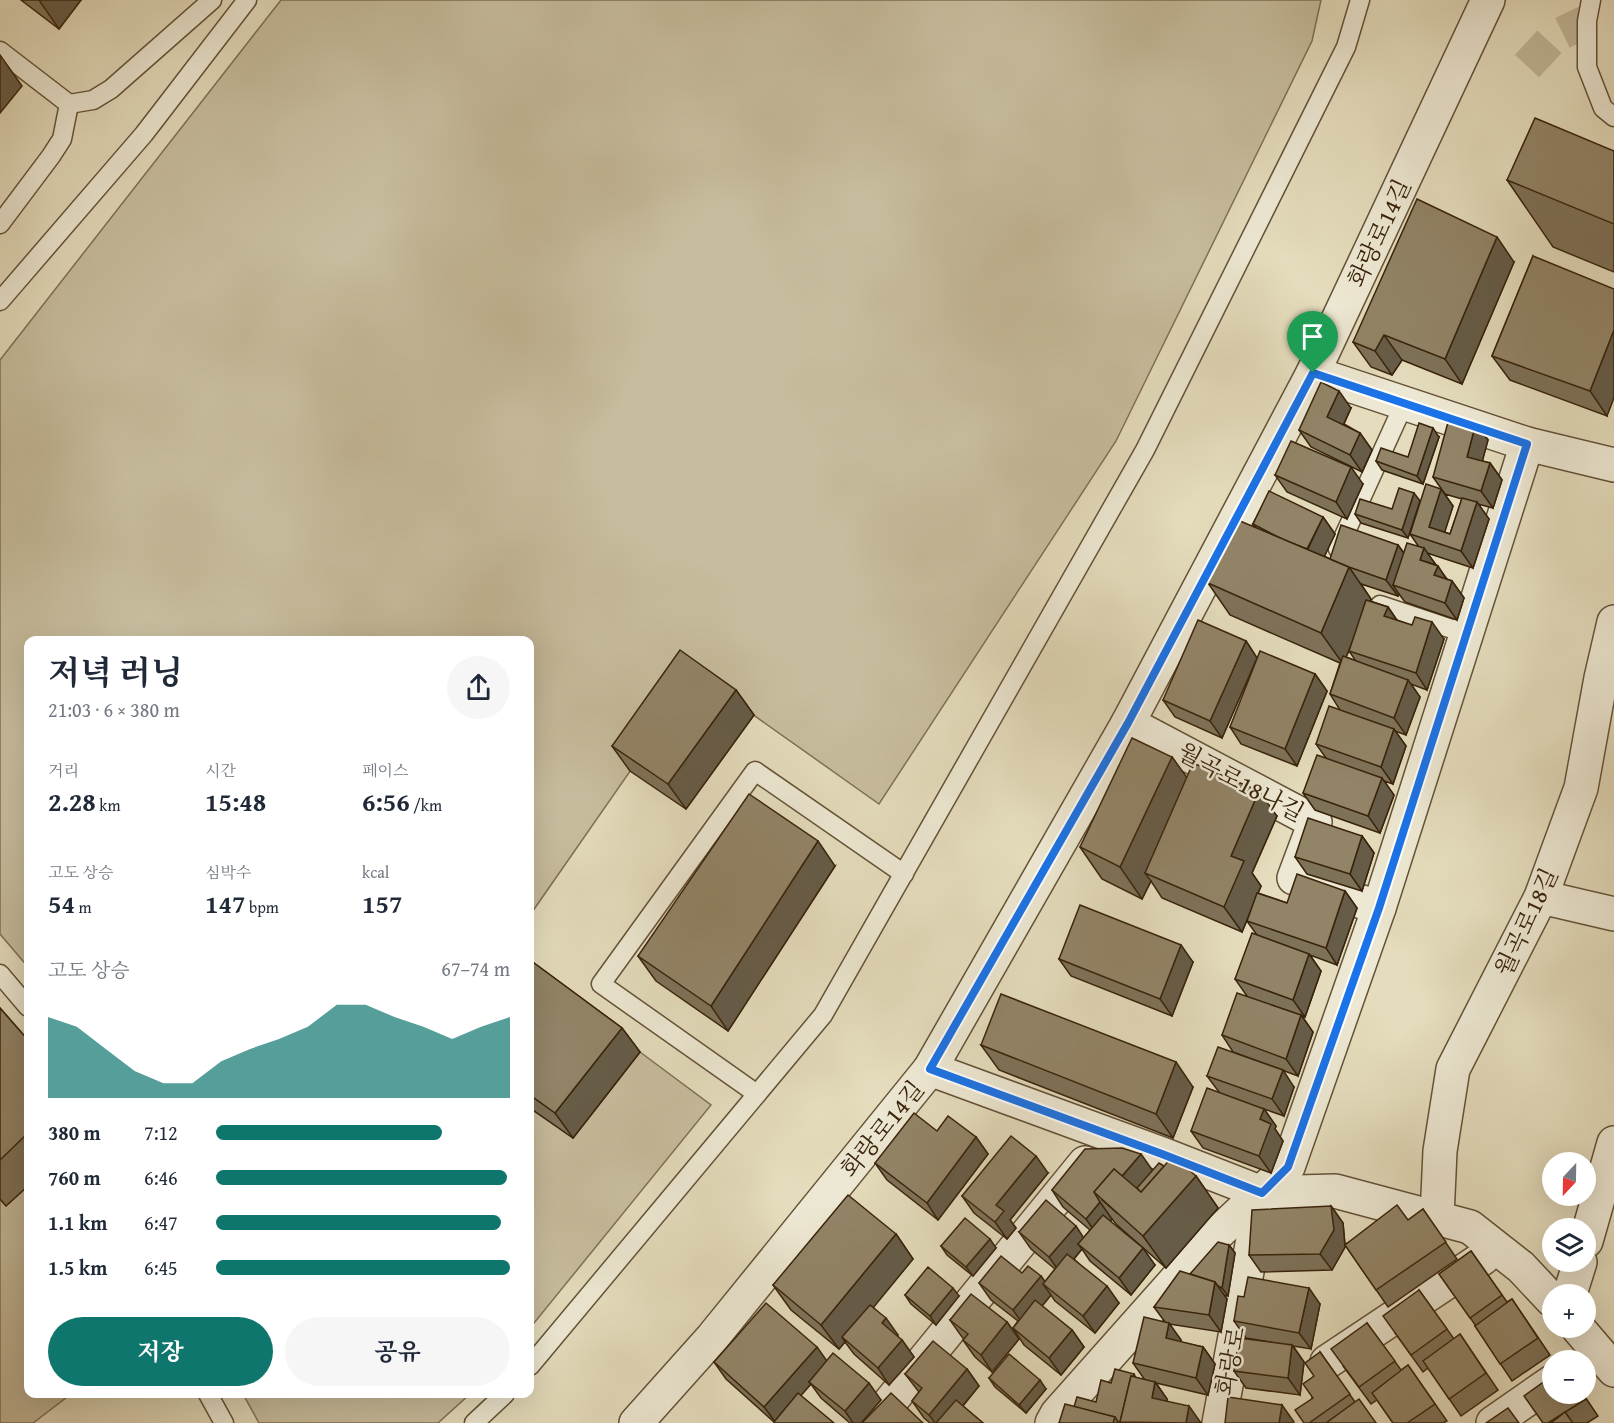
<!DOCTYPE html>
<html lang="ko">
<meta charset="utf-8">
<style>
:root{--surface:#fff;--page:#f6f6f7;--text:#1f2937;--muted:#747a83;--accent:#0f766e}
body{margin:0;font-family:"Gentium Book Plus","Noto Serif KR",serif;background:var(--page);color:var(--text);height:100vh;display:flex;flex-direction:column;font-size:22px;white-space:nowrap}
*{box-sizing:border-box;margin:0}
p{font-size:20px;color:var(--muted)}
.icon{flex:none;width:33px;height:33px;fill:none;stroke:currentColor;stroke-width:2;stroke-linecap:round;stroke-linejoin:round}
.map{position:relative;flex:1;overflow:hidden}
.sheet{position:absolute;left:24px;top:636px;width:510px;height:762px;display:flex;flex-direction:column;background:var(--surface);border-radius:12px;box-shadow:0 6px 24px #0002}
.sheet>*{flex:none}
.needle{width:39px;rotate:202deg}
.buttons{position:absolute;left:1542px;top:1152px;display:grid;gap:12px}
.buttons a{display:grid;place-items:center;width:54px;height:54px;border-radius:50%;background:var(--surface);box-shadow:0 6px 24px #0002;font-size:30px}
.pin{position:absolute;display:grid;place-items:center;width:51px;height:51px;color:#fff;margin:-62px -26px;border-radius:50% 50% 50% 0;rotate:-45deg;box-shadow:0 0 6px #0007}
.pin .icon{rotate:45deg}
.round{display:grid;place-items:center;flex:none;width:63px;height:63px;border-radius:32px;background:var(--page)}
.summary{display:flex;align-items:center;justify-content:space-between;height:102px;padding:0 24px}
h1{font-size:33px;font-weight:700;line-height:45px}
.figures{display:grid;grid-template-columns:repeat(3,1fr);gap:9px;height:102px;padding:6px 24px}
.figures div{display:grid;align-content:center}
.figures b{font-size:26px;font-weight:700}
.figures small{font-size:16px;font-weight:400}
.figures p{font-size:16px}
.chart{height:168px;padding:12px 24px}
.chart p{display:flex;justify-content:space-between}
.chart svg{width:100%;height:108px;margin-top:6px;fill:var(--accent);opacity:.7}
.action{display:flex;gap:12px;margin-top:auto;padding:12px 24px}
.action a{flex:1;height:69px;border-radius:36px;background:var(--accent);color:#fff;font-size:24px;font-weight:700;line-height:69px;text-align:center}
.action a+a{background:var(--page);color:var(--text)}
ul{padding:0 24px;list-style:none;font-size:20px}
li{display:grid;grid-template-columns:96px 72px 1fr;align-items:center;height:45px}
li i{height:15px;border-radius:8px;background:var(--accent)}
.map>svg:first-child{display:block}
.green{fill:#c7bd9e;stroke:#807054;stroke-width:1.5}
.lines{fill:none;stroke-linecap:round;stroke-linejoin:round}
.minor-tunnel{stroke:#c2b799;stroke-width:33;stroke-dasharray:33 16;stroke-linecap:butt}
.service-casing{stroke:#645237;stroke-width:21}
.minor-casing{stroke:#645237;stroke-width:36}
.service{stroke:#ede8d3;stroke-width:18}
.minor{stroke:#ede8d3;stroke-width:33}
.wall{fill:#7e7259;stroke:#39240b;stroke-width:1.5;fill-rule:evenodd}
.shaded-wall{fill:#665c48;stroke:#39240b;stroke-width:1.5}
.building{fill:#928467;stroke:#39240b;stroke-width:1.5}
.route-casing{stroke:#fff;stroke-width:12}
.route{stroke:#1a73e8;stroke-width:8}
.labels{text-anchor:middle;dominant-baseline:central;stroke-width:5;stroke-linejoin:round;paint-order:stroke}
.street-label{font-size:24px;fill:#39240b;stroke:#ede8d3}
</style>
<div class="map">
<svg width="1614" height="1423" viewBox="0 0 1614 1423">
<rect width="100%" height="100%" fill="#e4dcbc"/>
<filter id="stains"><feTurbulence type="fractalNoise" baseFrequency=".00333" numOctaves="4"/><feColorMatrix values="0 0 0 0 .2 0 0 0 0 .09 0 0 0 0 .02 0 0 0 .5 -.17"/></filter>
<radialGradient id="worn" r=".72"><stop offset=".6" stop-color="#630" stop-opacity="0"/><stop offset="1" stop-color="#630" stop-opacity=".3"/></radialGradient>
<g class="green">
<path d="M281,0h1040l-9,41 -196,400 -237,363 -182,-129 -167,240v-275h-502v327l-28,-33v-574z"/>
<path d="M640,1052l71,53 -181,223v-220l43,30z"/>
<path d="M28,1186v208h43l-38,29h-33v-224l6,7z"/>
<path d="M243,1394h227l-32,29h-179z"/>
</g>
<g class="lines">
<path class="minor-tunnel" d="M1527,66l27,-29 33,-16"/>
<defs>
<g id="service">
<path d="M1591,0l-4,21v46l16,41 11,9"/>
<path d="M0,51l69,53 24,-4 18,-11 101,-89"/>
<path d="M0,224l51,-68 11,-17 7,-35"/>
<path d="M0,301l144,-167 103,-134"/>
<path d="M1338,549l66,-145"/>
<path d="M1380,605l87,29"/>
<path d="M0,974l28,33"/>
<path d="M757,1094l-156,-110 154,-213 149,103"/>
<path d="M530,1366l293,-351 322,-565 201,-403 14,-47"/>
<path d="M208,1394l16,29"/>
<path d="M474,1423l31,-29"/>
</g>
<g id="minor">
<path d="M1313,373l214,71 87,21"/>
<path d="M1128,723l187,99 -21,56 85,30"/>
<path d="M1541,897l73,17"/>
<path d="M930,1069l232,85 100,39 73,-2 135,36 51,40 31,33"/>
<path d="M1437,1217l3,-66 13,-82 88,-172 40,-109 20,-110 13,-56"/>
<path d="M1586,1241l28,-98"/>
<path d="M1570,1294l10,-32"/>
<path d="M1578,1328l36,42"/>
<path d="M1327,1362l156,-104"/>
<path d="M636,1423l76,-85 218,-269 198,-346 185,-350 175,-373"/>
<path d="M873,1423l212,-260"/>
<path d="M1052,1423l5,-9 159,-179 72,-68 91,-259 148,-464"/>
<path d="M1219,1423l39,-211"/>
<path d="M1493,1423l59,-41"/>
</g>
</defs>
<use href="#service" class="service-casing"/>
<use href="#minor" class="minor-casing"/>
<use href="#service" class="service"/>
<use href="#minor" class="minor"/>
</g>
<g class="wall">
<path d="M21,0h60l-22,29z"/>
<path d="M1614,151v121l-61,-25 -46,-67z"/>
<path d="M1533,256l74,160 -97,-36 -18,-24z"/>
<path d="M1514,262l-52,122 -60,-24 -10,15 -21,-8 -18,-25z"/>
<path d="M1351,408l-7,16 16,9 12,17 -10,22 -51,-25 -12,-17z"/>
<path d="M1476,423l12,17 -6,21 8,2 12,17 -9,28 -15,-4 11,15 -16,49 -46,-15 20,26 5,2 12,17 -7,22 -52,-18 -6,-8 -1,2 -37,-12 10,15 -1,2 18,6 9,13 47,19 -17,51 -16,-6 9,13 -14,38 -11,-4 11,15 -13,38 -9,-3 10,14 -14,38 -65,-23 -12,-17 23,-35 -10,-14 24,-34 -10,-16 10,-31 -110,-48 -22,-32 48,-55 -3,-4 70,-7 12,17 -11,22 6,3 68,-14 6,8 15,-6 -9,-13 31,-45 12,17 -9,26 6,2 12,-35 -17,-5 -12,-17zM1349,651l7,10 -10,-4z"/>
<path d="M1439,437l-16,47 -41,-14 -6,-9 32,-4z"/>
<path d="M1275,475l88,9 -16,35 -60,-27z"/>
<path d="M1420,501l-12,37 -47,-15 -6,-9 37,-5z"/>
<path d="M1246,641l11,17 -35,80 -47,-21 -12,-17z"/>
<path d="M1315,674l12,17 -30,75 -56,-22 -11,-17z"/>
<path d="M736,690l18,25 -68,94 -56,-38 -18,-25z"/>
<path d="M1172,757l15,21 90,38 -25,57 9,13 -3,7 29,10 58,-12 12,17 -20,57 -27,-10 11,16 -16,46 -3,-1 11,16 -15,44 -65,-24 -11,-17 25,-39 -12,-17 22,-44 -10,-14 2,-6 -7,17 -80,-34 -11,-17 -9,18 -40,-20 -22,-32z"/>
<path d="M1362,836l12,17 -12,38 -55,-17 -12,-17z"/>
<path d="M835,866l-107,165 -72,-50 -18,-25z"/>
<path d="M1059,959l134,3 -21,54 -101,-40z"/>
<path d="M530,960l92,68 18,24 -67,86 -43,-30z"/>
<path d="M0,1008l28,32v146l-22,20 -6,-7z"/>
<path d="M981,1045l212,42 -20,51 -174,-68z"/>
<path d="M1207,1076l87,11 -10,29 -20,-7 12,17 -1,3 8,12 -12,32 -68,-25 -12,-17 28,-39z"/>
<path d="M937,1131l39,6 12,17 -50,66 -51,-40 -12,-17z"/>
<path d="M1164,1166l32,10 22,32 -52,60 -50,-44 -4,-5 -2,2 45,44 -24,30 -41,-34 -8,-12 -8,10 45,44 -24,30 -40,-32 -4,-6 -9,11 30,24 12,17 -23,28 -37,-30 -11,-17 5,-7 -27,-21 -12,-17 43,-10 19,3 4,6 10,-13 -24,-20 -12,-17 65,6 6,-8 -27,-23 -11,-17 101,-20z"/>
<path d="M1048,1173l-38,47 6,8 -9,11 -33,-26 -12,-17z"/>
<path d="M1331,1206l12,17 2,21 63,-24 15,-11 34,50 -69,48 -43,-62v2l-13,23 -71,2 -12,-17z"/>
<path d="M896,1234l17,25 -40,48 25,28 -1,1 5,4 12,17 -25,28 -35,-31 -9,-12 -6,7 -48,-39 -18,-25z"/>
<path d="M1229,1245l6,8 -7,43 -4,-1 3,4 -6,33 -52,-8 12,16 -1,2 23,5 12,17 -7,31 -52,-12 11,16v2l34,22h-142l15,-16 22,-5 15,-19 23,-9 2,4 9,2 -12,-17 32,-41 -11,-15 36,-33z"/>
<path d="M941,1246l55,2 -23,28 -26,-21z"/>
<path d="M1471,1251l36,51 5,-3 38,56 -38,26 -37,-55h1l-37,-52z"/>
<path d="M1419,1290l35,49 6,-5 38,56 -37,26 -33,-48 -5,4 -28,-39z"/>
<path d="M905,1295l54,1 -23,29 -25,-21z"/>
<path d="M1244,1297l76,7 -9,45 -18,-3 11,16 -4,33 -54,-7 -12,-17 36,-29 -24,-4 -12,-17z"/>
<path d="M950,1320l57,2 12,17 -27,33 -17,-15 -12,-17 1,-1 -2,-2z"/>
<path d="M1367,1323l34,47 7,-5 39,56 -4,2h-50l-16,-23 -6,4 -28,-38z"/>
<path d="M1320,1352l35,50 21,21h-72l8,-25 2,-22z"/>
<path d="M826,1361l55,39 -20,23h-11l-29,-25 -10,-14 -37,38 -48,-43 -12,-17z"/>
<path d="M967,1369l12,17 -16,20 20,17h-53l-6,-5 -12,-17 7,-9 -14,-18z"/>
<path d="M989,1378l57,11 -20,24 -31,-26z"/>
<path d="M1583,1394l15,22 -11,7h-44z"/>
</g>
<g class="shaded-wall">
<path d="M39,0h42l-22,29z"/>
<path d="M0,55l22,31 -22,27z"/>
<path d="M1497,237l17,25 -52,122 -17,-25z"/>
<path d="M1614,330v68l-7,18 -17,-25z"/>
<path d="M1384,335l18,25 -10,15 -17,-24z"/>
<path d="M1339,391l12,17 -12,26 -12,-17z"/>
<path d="M1476,423l12,17 -9,34 -12,-17z"/>
<path d="M1433,428l6,9 -16,47 -6,-8z"/>
<path d="M1360,433l12,17 -10,22 -12,-17z"/>
<path d="M1490,463l12,17 -9,28 -12,-17z"/>
<path d="M1351,467l12,17 -16,35 -11,-17z"/>
<path d="M1441,489l12,17 -12,38 -12,-17z"/>
<path d="M1414,493l6,8 -12,37 -6,-8z"/>
<path d="M1477,502l12,17 -16,49 -12,-17z"/>
<path d="M1323,517l12,17 -16,34 -12,-17z"/>
<path d="M1398,545l12,17 -17,23 6,9 -1,2 -12,-16z"/>
<path d="M1424,548l12,17 -16,-5z"/>
<path d="M1438,566l11,17 -15,-8z"/>
<path d="M1349,567l22,32 -28,65 -22,-31z"/>
<path d="M1452,581l12,17 -7,22 -12,-17z"/>
<path d="M1388,607l11,17 -15,-8z"/>
<path d="M1432,622l12,17 -17,51 -11,-17z"/>
<path d="M1246,641l11,17 -35,80 -12,-17z"/>
<path d="M1315,674l12,17 -30,75 -12,-17z"/>
<path d="M1408,680l12,17 -14,38 -12,-17z"/>
<path d="M736,690l18,25 -68,94 -18,-25z"/>
<path d="M1394,729l12,17 -13,38 -12,-17z"/>
<path d="M1172,757l23,32 -50,84 6,8 -9,18 -22,-32z"/>
<path d="M1382,778l12,17 -14,38 -12,-17z"/>
<path d="M1259,791l18,25 -25,57 9,13 -19,46 -18,-25 7,-51z"/>
<path d="M1362,836l12,17 -12,38 -12,-17z"/>
<path d="M818,841l17,25 -107,165 -17,-25z"/>
<path d="M1345,891l12,17 -20,57 -11,-17z"/>
<path d="M1181,945l12,17 -21,54 -12,-17z"/>
<path d="M1309,954l12,17 -16,46 -12,-17z"/>
<path d="M1301,1015l12,17 -15,44 -12,-17z"/>
<path d="M622,1028l18,24 -67,86 -18,-25z"/>
<path d="M1176,1062l17,25 -20,51 -17,-24z"/>
<path d="M1283,1070l11,17 -10,29 -12,-17z"/>
<path d="M1264,1109l12,17 -1,3 8,12 -12,32 -12,-17 1,-37z"/>
<path d="M976,1137l12,17 -50,66 -11,-17z"/>
<path d="M1141,1154l12,17 -36,42 -15,-13z"/>
<path d="M1036,1156l12,17 -38,47 6,8 -9,11 -12,-17 1,-17z"/>
<path d="M1196,1176l22,32 -52,60 -23,-32z"/>
<path d="M1100,1202l12,17 -14,17 -12,-17z"/>
<path d="M1331,1206l12,17 2,24 -13,23 -12,-16z"/>
<path d="M1076,1226l11,17 -9,1 4,5 -21,25 -12,-17z"/>
<path d="M896,1234l17,25 -67,82 -4,-4 3,5 -6,7 -18,-24z"/>
<path d="M990,1239l6,9 -23,28 -7,-9z"/>
<path d="M1229,1245l6,8 -7,43 -6,-8z"/>
<path d="M1143,1248l12,17 -24,30 -12,-17z"/>
<path d="M1041,1276l9,13 -7,-5 8,11 -26,32 -12,-17z"/>
<path d="M1215,1282l12,17 -6,33 -12,-17z"/>
<path d="M1107,1286l12,17 -24,30 -12,-17z"/>
<path d="M953,1288l6,8 -23,29 -6,-9z"/>
<path d="M1309,1288l11,16 -9,45 -12,-16z"/>
<path d="M886,1318l12,17 -4,5 -12,-17z"/>
<path d="M1007,1322l12,17 -27,33 -11,-17z"/>
<path d="M1169,1323l12,17 -4,15 -11,-17z"/>
<path d="M1072,1330l12,17 -23,28 -12,-17z"/>
<path d="M902,1340l12,17 -25,28 -11,-17z"/>
<path d="M1292,1345l12,17 -4,33 -12,-17z"/>
<path d="M817,1347l12,17 -20,18 2,2 -34,39h-1l-12,-16z"/>
<path d="M1203,1347l12,17 -7,31 -12,-17z"/>
<path d="M967,1369l12,17 -31,37h-13l-6,-8z"/>
<path d="M1040,1380l6,9 -20,24 -7,-8z"/>
<path d="M1155,1382l12,17 -3,16 -12,-17z"/>
<path d="M869,1383l12,17 -20,23h-8l-8,-12z"/>
<path d="M1282,1405l12,17 -1,1h-14z"/>
<path d="M1189,1406l12,17h-15z"/>
</g>
<g class="building">
<path d="M1535,118l79,33v73l-107,-44z"/>
<path d="M1417,199l80,38 -52,122 -61,-24 -9,16 -22,-9z"/>
<path d="M1533,256l81,33v41l-24,61 -98,-35z"/>
<path d="M1321,382l18,9 -12,26 33,16 -10,22 -51,-25z"/>
<path d="M1450,415l26,8 -9,34 23,6 -9,28 -48,-14z"/>
<path d="M1419,423l14,5 -16,48 -41,-15 5,-13 27,9z"/>
<path d="M1291,441l60,26 -15,35 -61,-27z"/>
<path d="M1426,484l15,5 -12,38 21,7 12,-36 15,4 -16,49 -51,-17z"/>
<path d="M1399,488l15,5 -12,37 -47,-16 5,-15 32,10z"/>
<path d="M1269,491l54,26 -16,32 -23,-9 -31,-16z"/>
<path d="M1233,518l116,49 -28,66 -113,-50z"/>
<path d="M1341,525l57,20 -12,35 -37,-13 -19,-8z"/>
<path d="M1407,543l17,5 -4,12 18,6 -4,9 18,6 -7,22 -52,-18z"/>
<path d="M1366,600l22,7 -4,9 28,9 3,-8 17,5 -16,51 -67,-22z"/>
<path d="M1198,620l48,21 -36,80 -47,-21z"/>
<path d="M680,650l56,40 -68,94 -56,-38z"/>
<path d="M1260,651l55,23 -30,75 -55,-22z"/>
<path d="M1343,656l65,24 -14,38 -64,-24z"/>
<path d="M1329,706l65,23 -13,38 -65,-23z"/>
<path d="M1132,738l40,19 -52,110 -40,-20z"/>
<path d="M1317,755l65,23 -14,38 -65,-23z"/>
<path d="M1193,763l66,28 -28,65 13,5 -20,46 -79,-34z"/>
<path d="M749,794l69,47 -107,165 -73,-50z"/>
<path d="M1308,818l54,18 -12,38 -55,-17z"/>
<path d="M1297,874l48,17 -19,57 -79,-27 10,-28 30,10z"/>
<path d="M1080,905l101,40 -21,54 -101,-40z"/>
<path d="M1252,933l57,21 -16,46 -58,-21z"/>
<path d="M530,960l92,68 -67,85 -25,-18z"/>
<path d="M1237,993l64,22 -15,44 -64,-24z"/>
<path d="M1001,994l175,68 -20,52 -175,-69z"/>
<path d="M0,1008l28,32v93l-28,27z"/>
<path d="M1218,1047l65,23 -11,29 -65,-23z"/>
<path d="M1207,1088l57,21 -4,10 11,5 -12,32 -68,-25z"/>
<path d="M914,1113l23,18 11,-15 28,21 -49,66 -52,-40z"/>
<path d="M1011,1136l25,20 -40,49 8,6 -9,11 -33,-26z"/>
<path d="M1122,1148l19,6 -19,22 -8,-7 -20,23 6,10 -14,17 -34,-29 33,-41z"/>
<path d="M1173,1156l23,20 -53,60 -49,-44 20,-23 27,23z"/>
<path d="M1159,1163l5,3 -23,26 -4,-4z"/>
<path d="M848,1195l48,39 -75,91 -48,-40z"/>
<path d="M1046,1200l30,26 -27,31 -30,-25z"/>
<path d="M1397,1205l11,15 15,-11 23,33 -70,48 -31,-45z"/>
<path d="M1331,1206l3,24 -14,24 -71,1 3,-45z"/>
<path d="M1103,1215l40,33 -24,30 -41,-34z"/>
<path d="M965,1218l25,21 -24,28 -25,-21z"/>
<path d="M1218,1242l11,3 -7,43 -4,-2 -3,-4 -25,-8z"/>
<path d="M1471,1251l31,44 -32,23 -31,-44z"/>
<path d="M1067,1254l40,32 -24,30 -40,-32z"/>
<path d="M1001,1256l21,17 6,-7 13,10 -28,34 -34,-27z"/>
<path d="M928,1267l25,21 -23,28 -25,-21z"/>
<path d="M1180,1271l35,11 -6,33 -55,-8z"/>
<path d="M1248,1277l61,11 -10,45 -65,-12 4,-25 6,1z"/>
<path d="M1419,1290l28,39 -36,26 -28,-39z"/>
<path d="M971,1294l36,28 -26,33 -18,-15 5,-6 -18,-14z"/>
<path d="M1512,1299l26,39 -38,26 -25,-38z"/>
<path d="M1035,1300l37,30 -23,28 -36,-30z"/>
<path d="M766,1303l51,44 -53,60 -50,-45z"/>
<path d="M870,1305l16,13 -4,5 20,17 -24,28 -36,-31z"/>
<path d="M1144,1317l25,6 -3,15 37,9 -7,31 -63,-15z"/>
<path d="M1367,1323l28,38 -36,26 -28,-38z"/>
<path d="M1460,1334l26,39 -37,26 -26,-38z"/>
<path d="M1239,1338l53,7 -4,33 -54,-7z"/>
<path d="M933,1341l34,28 -38,46 -17,-14 10,-13 -17,-14z"/>
<path d="M1320,1352l30,42 -41,29h-5l-9,-13 18,-12 -10,-14 11,-8 -9,-13z"/>
<path d="M833,1353l36,30 -24,28 -36,-29z"/>
<path d="M1009,1354l31,26 -21,25 -30,-27z"/>
<path d="M1408,1365l27,39 -28,19h-14l-21,-30z"/>
<path d="M1115,1369l19,5 -1,3 -2,-1 -11,46h-2l-3,-5 -41,-10 3,-10 19,5 5,-22 10,3z"/>
<path d="M1131,1376l24,6 -3,16 37,8 -3,17 -66,-1z"/>
<path d="M1552,1376v18h30l4,5 -38,24h-5l-19,-27z"/>
<path d="M798,1393l36,30h-59l-1,-1z"/>
<path d="M891,1393l32,30h-61z"/>
<path d="M1228,1397l54,8 -3,18h-54z"/>
<path d="M1359,1399l17,24h-50z"/>
<path d="M956,1400l27,23h-47z"/>
<path d="M1065,1404l50,13 -2,6h-54z"/>
<path d="M1508,1408l11,15h-33z"/>
<path d="M1565,1412l8,11h-22z"/>
</g>
<g class="lines">
<defs>
<path id="route" d="M1313,373l214,71 -148,464 -91,259 -26,26 -100,-39 -232,-85 198,-346z"/>
</defs>
<use href="#route" class="route-casing"/>
<use href="#route" class="route"/>
</g>
<g class="labels">
<g class="street-label">
<text transform="translate(1379 233) rotate(-65)">화랑로14길</text>
<text transform="translate(1241 782) rotate(28)">월곡로18나길</text>
<text transform="translate(1526 922) rotate(-65)">월곡로18길</text>
<text transform="translate(882 1129) rotate(-51)">화랑로14길</text>
<text transform="translate(1230 1361) rotate(-79)">화랑로</text>
</g>
</g>
<rect width="100%" height="100%" filter="url(#stains)"/>
<rect width="100%" height="100%" fill="url(#worn)"/>
</svg>
<div class="buttons">
<a><svg class="needle" viewBox="-14 -14 28 28"><path d="M0-13l5 13h-10z" fill="#e53935"/><path d="M0 13l5-13h-10z" fill="#747a83"/></svg></a>
<a><svg class="icon" aria-label="layers" viewBox="0 0 24 24"><path d="M12 4l9 5-9 5-9-5zM3 14l9 5 9-5"/></svg></a>
<a>+</a>
<a>−</a>
</div>
<div class="pin" style="left:1313px;top:373px;background:#1e9e55"><svg class="icon" aria-label="arrive" viewBox="0 0 24 24"><path d="M6 21V4h12l-3 4 3 4H6"/></svg></div>
<section class="sheet">
<div class="summary"><div><h1>저녁 러닝</h1><p>21:03 · 6 × 380 m</p></div><a class="round"><svg class="icon" aria-label="share" viewBox="0 0 24 24"><path d="M12 15V3M7 8l5-5 5 5M5 13v7h14v-7"/></svg></a></div>
<div class="figures">
<div><p>거리</p><b>2.28<small> km</small></b></div>
<div><p>시간</p><b>15:48</b></div>
<div><p>페이스</p><b>6:56<small> /km</small></b></div>
</div>
<div class="figures">
<div><p>고도 상승</p><b>54<small> m</small></b></div>
<div><p>심박수</p><b>147<small> bpm</small></b></div>
<div><p>kcal</p><b>157</b></div>
</div>
<div class="chart"><p><span>고도 상승</span>67–74 m</p>
<svg viewBox="0 0 160 44" preserveAspectRatio="none"><path d="M0 44V11L10 15L20 24L30 33L40 38L50 38L60 29L70 24L80 20L90 15L100 6L110 6L120 11L130 15L140 20L150 15L160 11V44z"/></svg>
</div>
<ul>
<li><b>380 m</b>7:12<i style="width:77%"></i></li>
<li><b>760 m</b>6:46<i style="width:99%"></i></li>
<li><b>1.1 km</b>6:47<i style="width:97%"></i></li>
<li><b>1.5 km</b>6:45<i style="width:100%"></i></li>
</ul>
<div class="action"><a>저장</a><a>공유</a></div>
</section>
</div>
